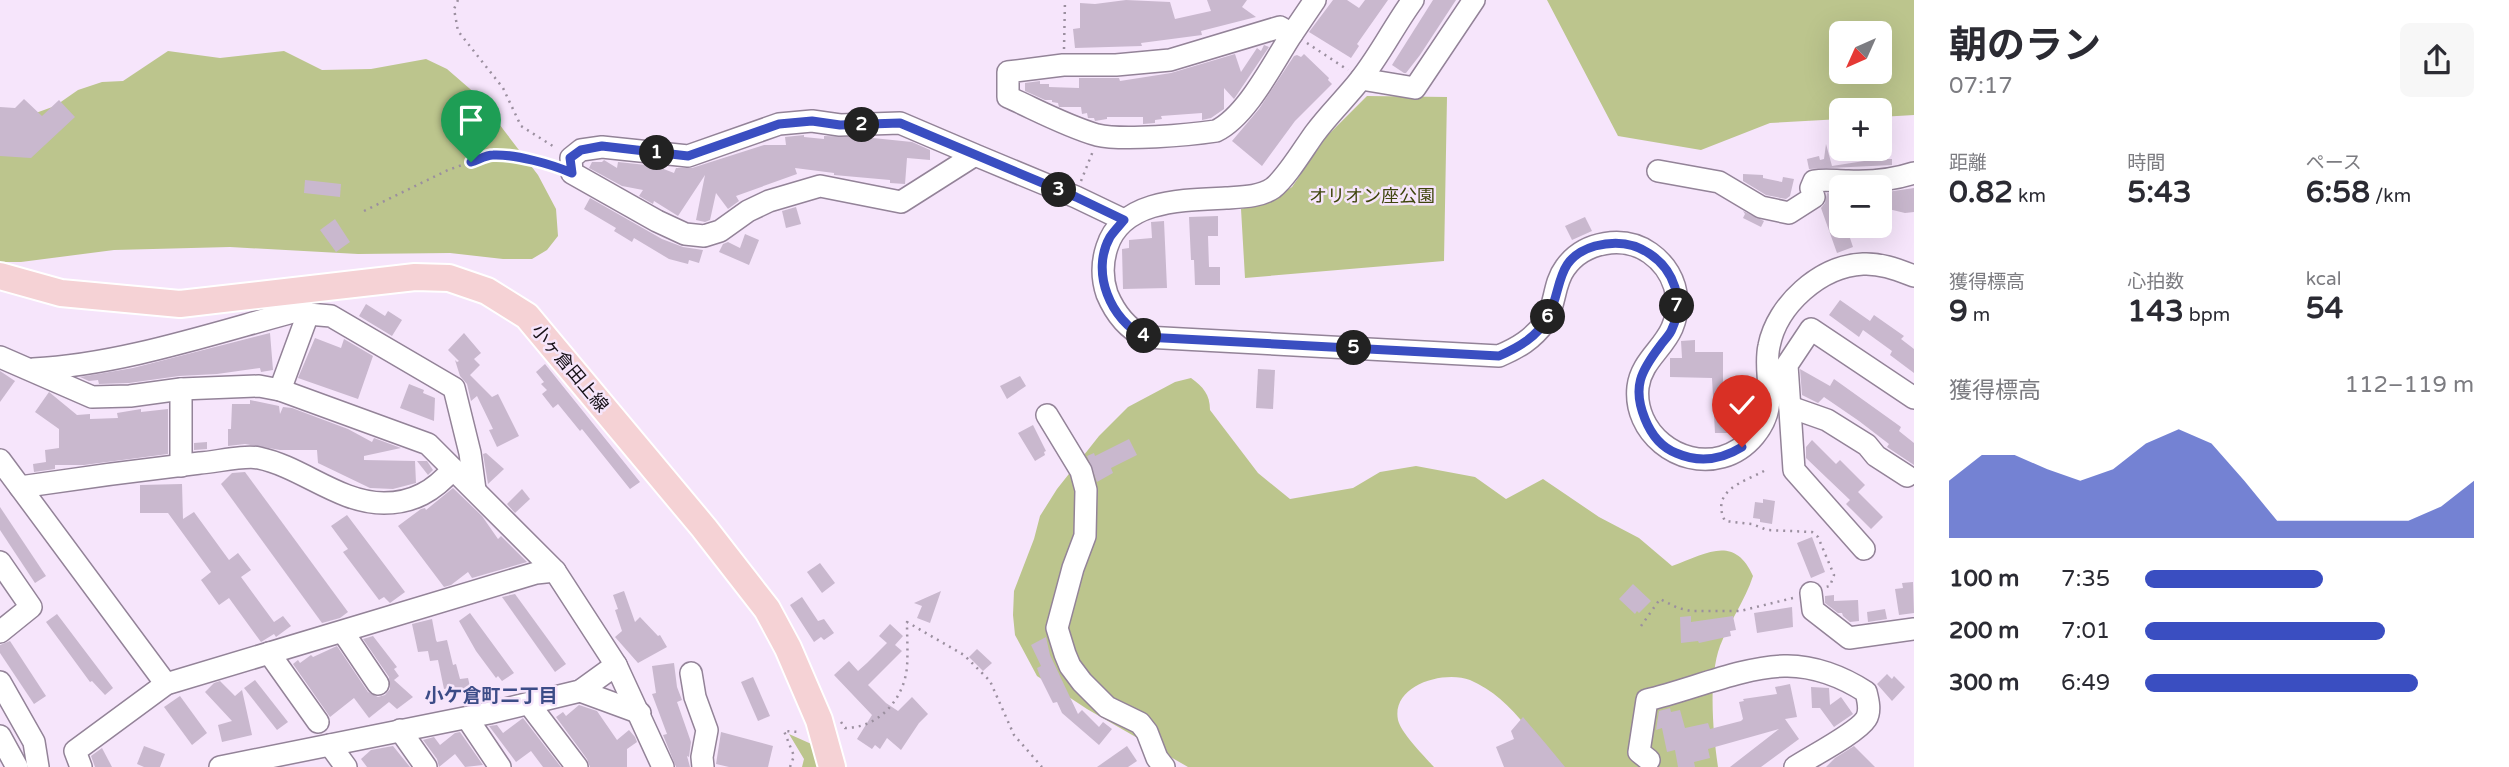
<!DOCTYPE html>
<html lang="ja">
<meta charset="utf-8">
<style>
:root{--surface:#fff;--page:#f7f7f7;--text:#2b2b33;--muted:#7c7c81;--accent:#3a4ec1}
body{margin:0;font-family:"Varela Round","Noto Sans JP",sans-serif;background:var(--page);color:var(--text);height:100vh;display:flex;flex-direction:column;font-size:26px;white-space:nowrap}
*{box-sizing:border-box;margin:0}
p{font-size:23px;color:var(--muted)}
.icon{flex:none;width:38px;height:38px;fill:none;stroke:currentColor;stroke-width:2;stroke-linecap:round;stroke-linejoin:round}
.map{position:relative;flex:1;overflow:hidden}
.side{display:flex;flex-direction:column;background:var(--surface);width:595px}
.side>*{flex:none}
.needle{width:46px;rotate:225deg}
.tools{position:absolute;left:1829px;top:21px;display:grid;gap:14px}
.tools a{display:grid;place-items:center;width:63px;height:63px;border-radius:10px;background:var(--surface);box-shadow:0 7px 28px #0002;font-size:35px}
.pin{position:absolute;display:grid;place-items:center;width:60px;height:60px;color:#fff;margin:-72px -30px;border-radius:50% 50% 50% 0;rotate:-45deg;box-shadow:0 0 7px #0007}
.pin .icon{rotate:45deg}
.km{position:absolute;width:35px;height:35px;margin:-18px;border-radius:50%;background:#222;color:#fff;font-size:19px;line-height:35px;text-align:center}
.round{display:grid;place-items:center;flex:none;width:74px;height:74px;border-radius:10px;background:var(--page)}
.head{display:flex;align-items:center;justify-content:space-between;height:119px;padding:0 35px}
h1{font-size:38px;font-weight:700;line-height:52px}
.metrics{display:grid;grid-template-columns:repeat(3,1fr);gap:10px;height:119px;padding:7px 35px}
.metrics div{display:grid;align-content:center}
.metrics b{font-size:30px;font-weight:700}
.metrics small{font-size:19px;font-weight:400}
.metrics p{font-size:19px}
.chart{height:196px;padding:14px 35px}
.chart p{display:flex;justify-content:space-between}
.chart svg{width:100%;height:126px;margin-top:7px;fill:var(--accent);opacity:.7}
ul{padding:0 35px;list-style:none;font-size:23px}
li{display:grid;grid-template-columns:112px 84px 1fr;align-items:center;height:52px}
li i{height:18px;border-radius:9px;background:var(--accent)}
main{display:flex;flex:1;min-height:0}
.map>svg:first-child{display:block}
.green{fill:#bcc58d;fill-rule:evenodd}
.building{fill:#c9b8ce}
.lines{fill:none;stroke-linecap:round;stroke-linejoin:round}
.minor-casing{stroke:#938398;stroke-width:24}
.major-casing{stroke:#fff;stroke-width:30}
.path{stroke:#9b8f9f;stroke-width:2.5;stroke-dasharray:2 5;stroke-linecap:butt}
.minor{stroke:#fff;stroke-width:21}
.major{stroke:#f5d2d5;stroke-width:26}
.route-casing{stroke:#fff;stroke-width:14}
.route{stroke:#3a4ec1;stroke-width:9}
.labels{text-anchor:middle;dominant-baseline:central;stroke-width:5;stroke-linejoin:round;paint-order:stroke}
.park-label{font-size:18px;fill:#3f450c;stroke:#f6e5fb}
.street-label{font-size:18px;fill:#161017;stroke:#f6e5fb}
.neighbourhood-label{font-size:19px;font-weight:bold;fill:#3c4c87;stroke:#f6e5fb}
</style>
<main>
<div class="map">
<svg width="1914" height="767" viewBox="0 0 1914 767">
<rect width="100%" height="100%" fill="#f6e5fb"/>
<g class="green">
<path d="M1547,0h367v115l-34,2v-7h-39v9l-71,4 -69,27 -83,-14zM1880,33v39h-39v-39z"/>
<path d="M168,51l52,7 64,-7 38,19 49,-1 55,-10 21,10 30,26 61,80 18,34 2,27 -11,14 -15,9h-29l-53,-6 -92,1 -128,-7 -116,3 -93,12h-21v-136l55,-20 23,-16 24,-8 21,-1z"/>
<path d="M1367,96l80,1 -3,164 -199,17 -4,-69 31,-9 20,-13 34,-50z"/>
<path d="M1191,378c12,9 19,16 19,32l48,63 32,26 63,-11 27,-16 36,-6 59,11 31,22 37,-20 56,38 40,21 33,28c34,-12 62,-32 81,10 -8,25 -24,46 -33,70 -12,33 -7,87 -2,121h-161c-24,-32 -49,-71 -87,-87 -26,-10 -79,5 -72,40 3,13 26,36 36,47h-246l-101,-58 -50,-33 -22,-41 -2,-20 1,-24 20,-52 6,-23 17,-27 42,-53 29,-29 47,-25z"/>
<path d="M789,734l47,21 8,12h-42l2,-8z"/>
</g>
<g class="building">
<path d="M1126,0l44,2 5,17 36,-8 -4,-11h40l-5,7 14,10 -55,14 1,4 -61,8 1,3 -67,2 -2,-19 7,-1v-25l15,1z"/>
<path d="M1333,0h14l12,8 6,-8h23l-31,44 2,2 -8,12 -42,-26z"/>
<path d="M1433,0h23l-36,55 -14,18h-2l-12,-8z"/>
<path d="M1264,45l5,2 -35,52 -10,-11v21l-13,9 -9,2v-7l-41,3 1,3 -7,1v3l-12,1v-7h-36v2l-12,2 -1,-3h-6l-1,-5 -5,1 -1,-7h-22l-1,-4 -6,-1v-2h-7l-20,-9v-8l15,-2v3h9v3l30,1v-10h40l1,3 51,-8 64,-19 6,18 16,-24 4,3z"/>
<path d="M1304,54l25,24 -1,2 4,4 -37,37 -33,45 -30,-25 27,-32 35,-53 3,-1 4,2z"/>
<path d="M24,99l18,17 17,-16 16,17 -44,41 -31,-2v-49l15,1z"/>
<path d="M804,135v2l20,2v-3l39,1 49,5 18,8v10l-23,-2 -2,26 -15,-1v-3l-56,-5v-2l-39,-5 2,6 -61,22 3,5 -11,8 -12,-16 -6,27 -5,2 -9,-2 9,-45 -27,41 -24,-15 -1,3 -14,-8 4,-6 -21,-4 -33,-18 3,-6h10l2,-2 13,8 1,-6 38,4 18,7 2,-5h16l72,-23h22l-1,-8z"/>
<path d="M1826,144l6,22 45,-7h15v6l-83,4 -2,-10 12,-3 1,4 4,-1z"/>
<path d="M1743,174l20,1v3l19,4 1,-5 11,2 -4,17 -4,3 -20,-4 -23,-14z"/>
<path d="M305,180l36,4 -1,13 -36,-4z"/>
<path d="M1914,188v24l-9,1 -25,-6v-14z"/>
<path d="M1827,193l7,1 -1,11 5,15 3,-1v7h5l7,21 -16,6 -16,-45 4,-5z"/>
<path d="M590,198l72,41 21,8 20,3 -4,13 -10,-3 -1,4 -19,-5 -35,-21 -2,4 -18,-11 2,-3 -32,-19z"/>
<path d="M796,207l5,17 -15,4 -4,-17z"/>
<path d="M1743,211l21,10 -3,6 -18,-9 2,-4z"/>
<path d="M1218,216v20h-10l1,31h11v18h-25l-1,-25h-3l-2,-43z"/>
<path d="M1585,217l7,14 -20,9 -7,-14z"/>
<path d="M335,219l15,23 -14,10 -16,-22z"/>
<path d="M1164,221l3,67 -44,1 -1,-40 7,-1v-8l23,-2 -1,-16z"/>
<path d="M745,234l14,6 -10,25 -30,-13 4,-8 5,-2 12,6z"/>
<path d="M1840,300l30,21 4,-6 30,21 -3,3 13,10v24l-24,-18 2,-4 -29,-21 -4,7 -30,-22z"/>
<path d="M366,304l19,12 3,-5 14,9 -10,16 -33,-20z"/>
<path d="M270,333l3,37 -12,2 -1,-4 -43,6 -38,2 -50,7 -30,1 -1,-4 -9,1 -9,-4 53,-9z"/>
<path d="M464,333l17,20 -7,6 6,6 -10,10 22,22 6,-3 21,42 -22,11 -8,-17 4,-1 -16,-33 -6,5 -4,-17 -7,-8 -5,-16 2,2 2,-1 -11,-11z"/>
<path d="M315,338l26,10 3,-9 29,17 -15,43 -60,-21z"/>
<path d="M1695,340v12h28v35h12l1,38h-3l1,8h-19l-3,-55 -42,-1v-19h12l-1,-17z"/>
<path d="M545,364l95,118 -10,7 -48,-60 -2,2 -22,-27 -5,4 -11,-14 5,-4 -6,-6 3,-2 -8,-10z"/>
<path d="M1258,369l17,1 -2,39 -17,-1z"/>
<path d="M1800,369l30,17 4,-7 67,48 -2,4 15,12v22l-27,-18 2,-3 -30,-23 -35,-24 -6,6 -16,-8z"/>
<path d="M0,371l15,10 -15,21z"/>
<path d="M1020,376l6,10 -19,13 -7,-13z"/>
<path d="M409,384l15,6 -1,3 12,5 -1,23 -34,-13z"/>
<path d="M49,392l28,23 13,-1v5l28,-1 -1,-5 24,-4v3l27,-3v45l-84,11h-29v4l-21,3 -1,-8 13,-2 -1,-12 14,-2v-19l-24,-17z"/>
<path d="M250,400l29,6 1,8 3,-7 9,1 56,21 24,13 2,-4 27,10 -37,8v4l51,1 1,22 -23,6 -23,-1 -52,-25 -1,-13h-37l-35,-6 -17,2v-17h3l1,-25h18z"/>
<path d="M1033,425l13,26 -2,1 1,3 -10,6 -17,-28z"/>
<path d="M1129,439l8,16 -26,13 2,5 -16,9 -10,-26 7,-3 1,3z"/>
<path d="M1812,440l24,24 4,-4 25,25 -7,7 25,25 -12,12 -25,-25 4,-4 -44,-42v-11z"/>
<path d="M207,442v7l-13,1v-7z"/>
<path d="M486,453l18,16 -16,15 -5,-30z"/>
<path d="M417,461h10l6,9 -5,5z"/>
<path d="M245,472l103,140 -8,6 -18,5 -101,-139 11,-11z"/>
<path d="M182,484l1,35 11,-7 35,48 9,-7 13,17 -10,7 33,45 9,-6 8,10 -15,11 -2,-3 -13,8 -32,-44 -10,7 -18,-25 10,-8 -43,-59h-28v-28z"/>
<path d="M453,488l29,28 16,23 3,-3 26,26 -55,16 -4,-6 -17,13 -7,2 -46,-61 23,-17 4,-1 1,2z"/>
<path d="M522,489l8,10 -15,14 -8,-9z"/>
<path d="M1763,499l12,2 -3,23 -12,-2v-3l-7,-1 2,-16 8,1z"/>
<path d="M0,507l46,69 -11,7 -35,-53z"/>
<path d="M347,515l58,77 -15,11 -6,-6 -5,3 -36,-48 5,-3 -17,-23z"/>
<path d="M1812,537l13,35 -14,6 -14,-35z"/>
<path d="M820,563l15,20 -13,10 -15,-21z"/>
<path d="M1913,582l1,31 -15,2 -4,-26 8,-1 -1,-5z"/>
<path d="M1633,584l18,17 -12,12 -2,-2 -2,3 -16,-15z"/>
<path d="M624,591l11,31 5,-5 18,19 2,-1 7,12 -29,16 -23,-26 7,-6 -7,-21 3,-1 -5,-14z"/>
<path d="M941,591l-11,32 -13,-5 5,-12 -8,-3z"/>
<path d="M515,594l51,70 -11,8 -53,-75z"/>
<path d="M1834,595v6l24,-1 1,21 -9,1 -7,-6 -1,-3h-4l-13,-10v-7z"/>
<path d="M802,597l16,24 6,-2 10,14 -10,7 -3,-3 -7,5 -24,-37z"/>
<path d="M1792,607l1,20 -36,6 -3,-20z"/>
<path d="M1885,609l2,10 -19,3 -1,-10z"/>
<path d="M470,613l44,60 -12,8 -4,-5 -2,2 -20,-27 -17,-30z"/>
<path d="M57,614l56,74 -8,7 -13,-14 -2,1 -44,-60z"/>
<path d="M1691,616v6l42,-6 3,14 -6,1 1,5 -32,7 -1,-2 -17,2 -1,-26z"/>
<path d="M432,619l4,21 1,2 10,-2 6,25 3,-1 4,15 8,-1 3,13 -20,5 -2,-8 -5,1 -6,-29 -8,1 -2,-10 -10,1 -6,-28z"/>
<path d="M890,624l13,12 -8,9 7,6 -34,34 18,18 12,8 14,-14 16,17 -9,9 -18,27 -14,-12 -7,11 -5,-4 -3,4 -15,-10 15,-24 -38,-40 15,-14 9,10 9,-8 20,-20 -8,-7z"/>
<path d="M373,636l24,31 -3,2 5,7 -5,4 19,17 -16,12 -8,-7 -20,16 -15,-20 -24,19 -37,-53 5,-4 2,3 11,-8 2,2 24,-11 31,46 10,5 7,-2 5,-6 -1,-12 -26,-38z"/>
<path d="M1046,637l4,18 28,59 4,-4 17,17 4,-5 9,7 -13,16 -37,-32 -5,-11 -4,1 -12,-24 -4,-11 4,-2 -10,-21z"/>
<path d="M10,641l36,55 -12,8 -34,-51v-8z"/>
<path d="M977,649l15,14 -9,8 -14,-14z"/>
<path d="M674,663l3,24 5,13 -5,2 14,40 -2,15 -2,-1 3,11h-14l-13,-32 4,-1 -15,-40 4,-1 -4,-27z"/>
<path d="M1887,674l5,5 2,-3 11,11 -13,14 -15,-17z"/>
<path d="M753,677l17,39 -12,5 -17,-39z"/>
<path d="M255,680l33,42 -11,8 -33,-42z"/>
<path d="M220,681l15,15 7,-6 10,45 -30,7 -4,-17 14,-4 -27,-29 9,-9z"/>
<path d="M1790,684l7,33 -12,2 14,20 -38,28h-31l49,-38 -71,20 2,9 -16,4 1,5h-17l-3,-17 -8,2 -5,-24 -6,2 3,-19 11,-3 1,4 9,-2 5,18 23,-5 2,6 31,-8 2,-2 -4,-17 5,-1 -1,-2 34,-5 -2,-7z"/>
<path d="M1811,687l18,1 1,17 11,-8 12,17 -19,13 -14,-19h-8z"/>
<path d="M180,696l27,37 -15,12 -28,-38z"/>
<path d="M579,705l18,6 20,29 12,-10 6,7 2,5 -10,7v18h-37l-3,-8 -31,-42 7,-5 3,4z"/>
<path d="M1523,717l23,27 19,23h-61l-8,-20 18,-8 -3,-8z"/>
<path d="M523,718l38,49h-18l-12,-16 -15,11 -27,-36 8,-1 6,8z"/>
<path d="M460,732l23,33 -18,2 -10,-13 -16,13 -2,-8 -14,-19 11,-3 6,8 15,-12z"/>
<path d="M721,732l52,14 -5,21h-39l-13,-3z"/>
<path d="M144,746l21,8 -5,13h-16l-7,-3z"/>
<path d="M393,746l17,21h-43l-6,-8 10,-9z"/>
<path d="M1127,746l10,15 -9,6h-31z"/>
<path d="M1854,746l21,21h-49l9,-9z"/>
<path d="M102,748l10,19h-17l-4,-11z"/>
</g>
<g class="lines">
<defs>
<g id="minor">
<path d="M1413,0c-19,26 -33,55 -53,80 -14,18 -31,34 -45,53 -11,15 -28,44 -42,55 -13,9 -31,9 -47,10 -41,2 -104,1 -119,49 -5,15 -5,32 0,47 8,19 19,34 38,43l354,19c19,-8 34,-17 46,-34 11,-17 8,-38 20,-54 19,-27 59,-33 85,-15 24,17 34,47 22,75 -9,21 -31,34 -34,59 -5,45 41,82 84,70 25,-7 46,-31 47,-58 1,-18 -4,-35 0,-53 8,-41 51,-80 94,-82 18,-1 35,6 51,12"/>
<path d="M1280,27l12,7c-19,29 -45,82 -76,97 -27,4 -94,10 -119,4 -31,-9 -60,-25 -89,-38v-25l55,-7h53l54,-5z"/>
<path d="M1292,34l23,-34"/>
<path d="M1361,79l54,9 59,-88"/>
<path d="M975,155l-75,-32 -60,2 -28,-4 -33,3 -91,32 -86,-9 -21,3 -10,8 1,15 85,48 28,13 19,2 16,-5 28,-20 21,-10 51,-15 81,16 74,-47 101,42 48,23"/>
<path d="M1658,171l61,11 42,25 28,6 25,-16 -3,-9 3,-7c12,-2 22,0 34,0 22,1 45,-1 66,-8"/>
<path d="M0,357l92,40 38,-1 51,-7 78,-3 21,4 148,54 127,127 61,94 47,102"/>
<path d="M33,369c84,-4 175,-34 256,-56l14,-3 5,4 23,2 123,72 16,65 5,37"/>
<path d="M280,390l28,-76"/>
<path d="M1790,407l37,13 40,25 9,11 31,20"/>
<path d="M1047,415l34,56 5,19 -1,46 -12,32 -16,60 8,26 5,12 12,16 25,25 33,16 7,9 10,26 7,9"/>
<path d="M0,460l166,224"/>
<path d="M181,466v-77"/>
<path d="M20,487c60,-9 120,-17 180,-24 16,-1 44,-8 59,-5 43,9 80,45 125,45 29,0 50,-12 69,-34"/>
<path d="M1864,549l-70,-79 -7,-105 24,-36 103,69"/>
<path d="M0,562l31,45 -31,25"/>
<path d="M1811,593l2,17 36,28 65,-9"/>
<path d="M343,632l35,52"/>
<path d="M269,653l49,69"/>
<path d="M691,673l4,24 12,33 -5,27 1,10"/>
<path d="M0,682l34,60 4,25"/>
<path d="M580,691l60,22"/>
<path d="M529,704l48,63"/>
<path d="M467,718l33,49"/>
<path d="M400,730l26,37"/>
<path d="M0,736l17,31"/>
<path d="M330,745l16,22"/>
<path d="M1649,760l-10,-8 8,-52c43,-10 95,-33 137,-34 29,-1 59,11 82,26 2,8 5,19 0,27 -9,14 -56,38 -71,48"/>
<path d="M81,767l-6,-16 91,-67 370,-111 19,-2"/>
<path d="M220,767l269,-54 91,-22 36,-26"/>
</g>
<path id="major" d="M0,276l61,17 119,11 235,-27 34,1 38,13 40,25 177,212 63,81 21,39 31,72 13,47"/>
</defs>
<use href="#minor" class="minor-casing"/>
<use href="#major" class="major-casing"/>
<g class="path">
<path d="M458,0l-4,9 4,22 45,57 18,38 35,22"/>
<path d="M1307,43l41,27"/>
<path d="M1064,49l1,-49"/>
<path d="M1081,181l12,-30"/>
<path d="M364,211l84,-41 42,-15 66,12"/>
<path d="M1764,471c-21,11 -54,20 -39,50l27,3 15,6 45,2 6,5 16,38 -4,11 -4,1"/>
<path d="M1641,626l19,-27 18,9 13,3h49l53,-13"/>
<path d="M841,722l4,6c34,0 59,-29 62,-61 1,-15 0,-30 0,-45l57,33 26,26 24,54 28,32"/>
<path d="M790,767l4,-11 -10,-25 16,1"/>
</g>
<use href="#minor" class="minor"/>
<use href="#major" class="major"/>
</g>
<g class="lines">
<defs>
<path id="route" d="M471,162c7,-2 15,-7 22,-7 22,-1 58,9 79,18l-2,-15 11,-8 21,-4 86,10 91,-32 33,-3 28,4 60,-2 176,74 48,23c-4,5 -10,11 -14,17 -20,35 1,84 35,100l354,19c20,-9 38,-19 49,-39 15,-28 6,-59 47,-71 19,-5 38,-4 55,8 24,16 35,47 22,75 -2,6 -8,11 -12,17 -19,25 -28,41 -15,73 6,15 16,28 31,34 23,10 45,7 66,-6"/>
</defs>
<use href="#route" class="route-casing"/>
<use href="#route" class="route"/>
</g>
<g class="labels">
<g class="park-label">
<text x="1372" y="196">オリオン座公園</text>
</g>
<g class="street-label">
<text transform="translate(570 368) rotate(50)">小ヶ倉田上線</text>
</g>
<g class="neighbourhood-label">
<text x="491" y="696">小ケ倉町二丁目</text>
</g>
</g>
</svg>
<div class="tools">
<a><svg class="needle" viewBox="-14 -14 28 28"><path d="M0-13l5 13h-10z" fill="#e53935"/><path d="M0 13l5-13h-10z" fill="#7c7c81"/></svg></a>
<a>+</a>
<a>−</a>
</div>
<div class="pin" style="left:471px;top:162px;background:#1e9e55"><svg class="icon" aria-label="arrive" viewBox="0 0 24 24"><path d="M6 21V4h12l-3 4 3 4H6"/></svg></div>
<div class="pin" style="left:1742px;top:447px;background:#d93025"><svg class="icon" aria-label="check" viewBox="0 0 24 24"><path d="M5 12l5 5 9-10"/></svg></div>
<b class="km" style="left:657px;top:153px">1</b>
<b class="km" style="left:862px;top:125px">2</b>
<b class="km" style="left:1059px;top:190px">3</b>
<b class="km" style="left:1144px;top:336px">4</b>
<b class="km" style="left:1354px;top:348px">5</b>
<b class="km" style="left:1548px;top:317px">6</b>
<b class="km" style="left:1677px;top:306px">7</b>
</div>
<section class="side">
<div class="head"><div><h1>朝のラン</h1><p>07:17</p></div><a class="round"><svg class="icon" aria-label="share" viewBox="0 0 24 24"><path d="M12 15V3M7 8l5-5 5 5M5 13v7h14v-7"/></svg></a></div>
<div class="metrics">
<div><p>距離</p><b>0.82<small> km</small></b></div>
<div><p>時間</p><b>5:43</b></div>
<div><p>ペース</p><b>6:58<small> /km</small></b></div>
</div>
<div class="metrics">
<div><p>獲得標高</p><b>9<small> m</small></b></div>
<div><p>心拍数</p><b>143<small> bpm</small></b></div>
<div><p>kcal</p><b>54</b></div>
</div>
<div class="chart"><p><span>獲得標高</span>112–119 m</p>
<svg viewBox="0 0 160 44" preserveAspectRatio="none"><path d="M0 44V24L10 15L20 15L30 20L40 24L50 20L60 11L70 6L80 11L90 24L100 38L110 38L120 38L130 38L140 38L150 33L160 24V44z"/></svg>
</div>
<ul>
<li><b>100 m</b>7:35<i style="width:54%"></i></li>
<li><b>200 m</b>7:01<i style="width:73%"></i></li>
<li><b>300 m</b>6:49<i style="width:83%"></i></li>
</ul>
</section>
</main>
